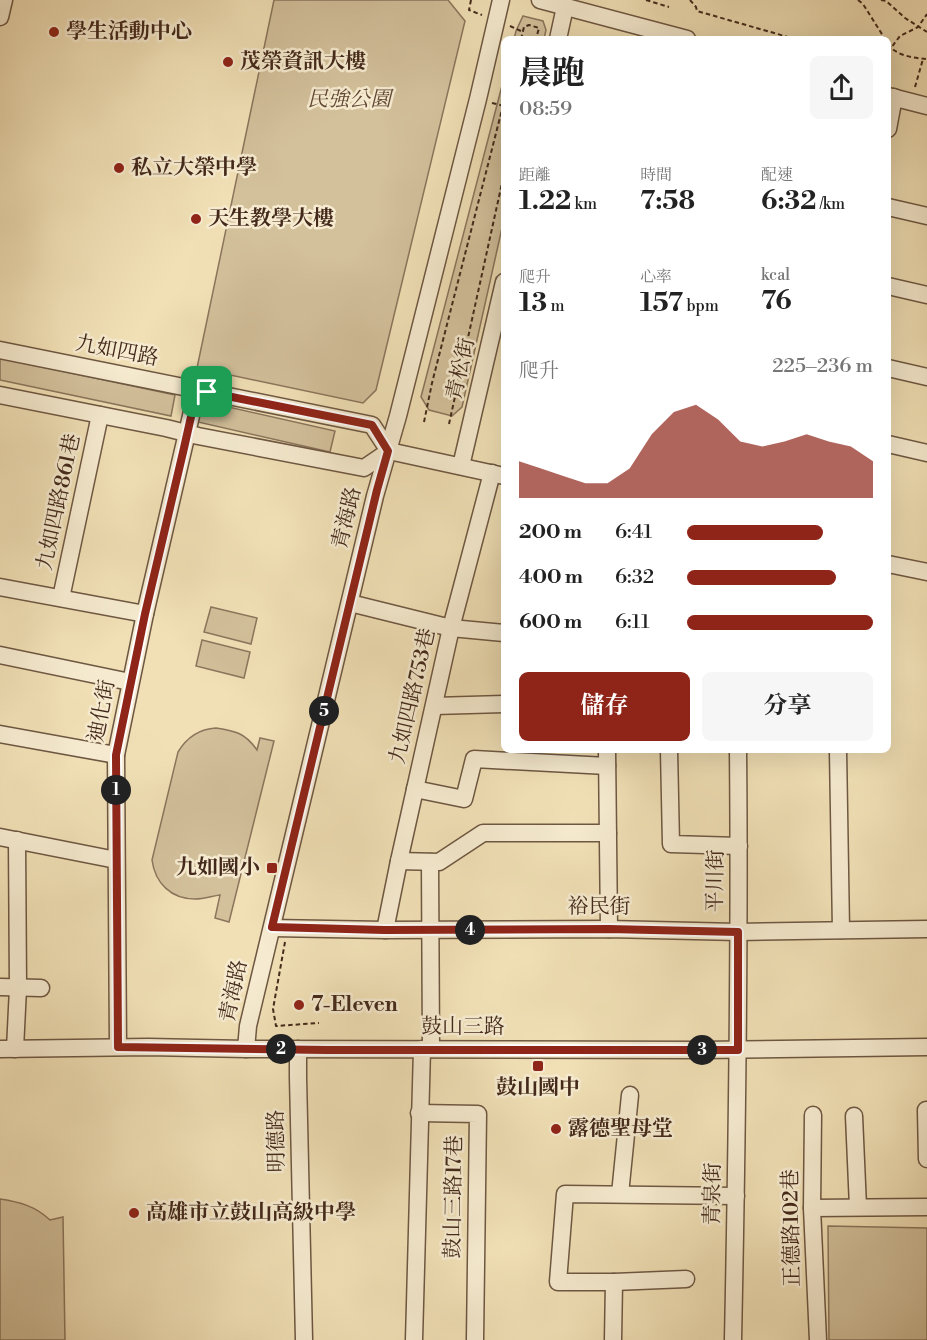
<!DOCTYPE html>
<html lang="zh-TW">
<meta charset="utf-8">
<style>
:root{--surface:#fff;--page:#f6f6f6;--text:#222;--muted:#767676;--accent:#8f2418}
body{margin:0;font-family:"Libre Bodoni","Noto Serif TC",serif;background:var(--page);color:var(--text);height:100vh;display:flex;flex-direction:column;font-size:22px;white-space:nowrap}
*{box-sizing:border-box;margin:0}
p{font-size:20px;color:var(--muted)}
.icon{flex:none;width:33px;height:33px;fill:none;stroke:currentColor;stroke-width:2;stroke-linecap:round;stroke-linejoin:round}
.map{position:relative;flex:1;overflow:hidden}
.drawer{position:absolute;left:501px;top:36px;width:390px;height:717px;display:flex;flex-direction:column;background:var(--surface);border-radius:9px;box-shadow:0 6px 24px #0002}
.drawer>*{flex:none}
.pin{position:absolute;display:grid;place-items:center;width:51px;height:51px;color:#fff;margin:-26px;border-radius:12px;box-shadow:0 3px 9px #0006}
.km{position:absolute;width:30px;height:30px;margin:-15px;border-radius:50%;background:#222;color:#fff;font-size:16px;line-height:30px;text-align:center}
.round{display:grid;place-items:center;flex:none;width:63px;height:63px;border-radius:9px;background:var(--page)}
.overview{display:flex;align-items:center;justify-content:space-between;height:102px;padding:0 18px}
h1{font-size:33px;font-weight:700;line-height:45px}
.figures{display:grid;grid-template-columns:repeat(3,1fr);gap:9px;height:102px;padding:6px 18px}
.figures div{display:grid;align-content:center}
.figures b{font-size:26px;font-weight:700}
.figures small{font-size:16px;font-weight:400}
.figures p{font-size:16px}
.chart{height:168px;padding:12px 18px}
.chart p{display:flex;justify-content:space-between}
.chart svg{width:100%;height:108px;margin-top:6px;fill:var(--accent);opacity:.7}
.primary-button{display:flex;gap:12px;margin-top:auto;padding:12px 18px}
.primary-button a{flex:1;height:69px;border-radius:9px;background:var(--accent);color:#fff;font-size:24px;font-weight:700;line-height:69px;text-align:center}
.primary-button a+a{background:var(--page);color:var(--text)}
ul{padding:0 18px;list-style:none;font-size:20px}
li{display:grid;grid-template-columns:96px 72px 1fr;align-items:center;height:45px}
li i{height:15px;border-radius:8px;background:var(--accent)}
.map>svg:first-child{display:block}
.green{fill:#d3c19c;stroke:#8b755c;stroke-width:1.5}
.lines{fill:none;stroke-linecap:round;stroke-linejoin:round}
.minor-casing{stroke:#6e5742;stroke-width:19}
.path{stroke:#43291b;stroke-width:2;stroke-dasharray:4.5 3;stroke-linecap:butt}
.minor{stroke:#f6ebd0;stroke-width:16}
.route-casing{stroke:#fff;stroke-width:12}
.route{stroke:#8f2418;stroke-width:8}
.poi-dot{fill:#8f2418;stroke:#f6ebd0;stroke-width:2}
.labels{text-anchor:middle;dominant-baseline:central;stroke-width:5;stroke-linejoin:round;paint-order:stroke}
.poi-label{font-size:21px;font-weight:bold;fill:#43291b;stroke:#f6ebd0;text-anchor:start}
.park-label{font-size:21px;font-style:italic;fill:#604735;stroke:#f6ebd0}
.street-label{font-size:21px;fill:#43291b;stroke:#f6ebd0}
</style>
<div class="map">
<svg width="927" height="1340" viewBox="0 0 927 1340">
<rect width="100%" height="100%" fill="#f1e0b6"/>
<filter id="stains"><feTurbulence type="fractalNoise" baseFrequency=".00333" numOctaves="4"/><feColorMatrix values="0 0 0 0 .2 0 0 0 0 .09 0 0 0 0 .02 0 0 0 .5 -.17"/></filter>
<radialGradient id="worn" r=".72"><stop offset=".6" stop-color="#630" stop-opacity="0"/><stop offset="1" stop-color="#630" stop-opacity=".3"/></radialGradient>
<g class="green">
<path d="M274,0h174l17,21 -89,369 -13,13 -166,-35z"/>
<path d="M523,16l20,5 3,9 -2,9h-30l2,-8z"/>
<path d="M504,78v141l-42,188 -10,9 -23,-6 -8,-13z"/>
<path d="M0,358l175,37 -4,21 -171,-36z"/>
<path d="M202,401l133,30 -5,21 -132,-30z"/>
<path d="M211,607l46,11 -6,26 -47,-12z"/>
<path d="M202,640l48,12 -6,26 -48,-12z"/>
<path d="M216,728c20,3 29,5 41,22l3,-12 14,3 -45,181 -14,-4 5,-23c-8,1 -16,4 -25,4 -24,0 -40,-16 -43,-39l26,-108c9,-15 21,-23 38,-24z"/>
<path d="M0,1199c20,3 35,7 50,21l13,-3 2,123h-65z"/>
<path d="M828,1226l99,2v112h-98z"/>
</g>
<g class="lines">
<defs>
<g id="minor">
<path d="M540,0l147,39"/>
<path d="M0,17l4,-17"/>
<path d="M558,39l7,-32"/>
<path d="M888,96l39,10"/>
<path d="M888,129l6,-32"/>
<path d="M888,207l39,9"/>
<path d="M888,286l39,9"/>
<path d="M0,350l372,75 17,26 115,25"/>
<path d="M888,368l39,9"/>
<path d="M0,395l166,33 32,8 166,32 25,-17"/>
<path d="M888,444l39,9"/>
<path d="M461,466l43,-184"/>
<path d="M888,564l39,8"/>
<path d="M0,587l145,27"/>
<path d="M61,598l39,-183"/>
<path d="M350,603l101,25 53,5"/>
<path d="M0,655l130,27"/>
<path d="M434,706l70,-2"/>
<path d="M0,734l116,21"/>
<path d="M607,750l2,179"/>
<path d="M669,750l2,94 68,2"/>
<path d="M838,750l3,180"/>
<path d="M415,789l49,10 10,-40 133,7"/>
<path d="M0,837l116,23"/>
<path d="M399,861l40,1 44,-29h125"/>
<path d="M430,862l1,187"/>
<path d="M272,928l113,2 224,-1 129,3 189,-3"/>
<path d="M385,930l14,-69 52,-233 41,-155"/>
<path d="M0,987l41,1"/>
<path d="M118,1047l-2,-292 29,-141 52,-224"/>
<path d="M0,1049l148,-2 98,2 455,1 226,-3"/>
<path d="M15,1049l3,-61 -1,-148"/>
<path d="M246,1049l2,-23 127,-530 23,-80 80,-317 23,-99"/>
<path d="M298,1049v28l6,263"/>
<path d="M926,1110l1,49"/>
<path d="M419,1113l59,1 -3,226"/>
<path d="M813,1115l-1,93 6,132"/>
<path d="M854,1116l4,91"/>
<path d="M620,1194l10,-99"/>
<path d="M812,1208l115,-1"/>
<path d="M614,1282l72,-3"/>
<path d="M414,1340l8,-291"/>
<path d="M613,1340l1,-58h-56l7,-88 171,2"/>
<path d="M733,1340c4,-197 7,-393 5,-590"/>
</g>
</defs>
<use href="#minor" class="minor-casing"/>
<g class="path">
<path d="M471,0l-2,10 13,5"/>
<path d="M646,0l23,7"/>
<path d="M690,0l6,7 1,4 98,28"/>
<path d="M858,0l5,4 22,35"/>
<path d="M881,0l5,1 19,17 22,14"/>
<path d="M510,26l13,6"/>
<path d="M521,39l3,-12 5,-2 10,3 -3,11"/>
<path d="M888,44c8,12 26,14 39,15"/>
<path d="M888,52l12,-16 18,-9 9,-13"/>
<path d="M915,87l8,-28"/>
<path d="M492,103l12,3"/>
<path d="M424,422l8,-39 72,-281"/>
<path d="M449,424l55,-250"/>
<path d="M285,942l-12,67 3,17 43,-3"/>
</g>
<use href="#minor" class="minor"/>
</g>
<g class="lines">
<defs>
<path id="route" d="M197,390l175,35 16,26 -11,39 -105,437 112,3 225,-1 129,3v118h-412l-208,-3 -2,-292 29,-141 39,-166z"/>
</defs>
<use href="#route" class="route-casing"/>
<use href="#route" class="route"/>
</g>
<g class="poi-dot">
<circle cx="54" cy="32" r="6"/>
<circle cx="228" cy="62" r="6"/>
<circle cx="119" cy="168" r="6"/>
<circle cx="196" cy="219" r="6"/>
<rect x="266" y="862" width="12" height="12" rx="3"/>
<circle cx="299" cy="1005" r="6"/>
<rect x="532" y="1060" width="12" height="12" rx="3"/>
<circle cx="556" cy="1129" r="6"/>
<circle cx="134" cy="1213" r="6"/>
</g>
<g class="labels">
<g class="poi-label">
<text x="66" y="32">學生活動中心</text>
<text x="240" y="62">茂榮資訊大樓</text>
<text x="131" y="168">私立大榮中學</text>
<text x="208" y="219">天生教學大樓</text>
<text x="260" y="868" text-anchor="end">九如國小</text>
<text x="311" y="1005">7-Eleven</text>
<text x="538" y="1088" text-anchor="middle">鼓山國中</text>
<text x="568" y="1129">露德聖母堂</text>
<text x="146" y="1213">高雄市立鼓山高級中學</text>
</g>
<g class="park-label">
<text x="349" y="100">民強公園</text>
</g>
<g class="street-label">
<text transform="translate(117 351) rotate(11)">九如四路</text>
<text transform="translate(461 369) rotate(-77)">青松街</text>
<text transform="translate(59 502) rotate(-78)">九如四路861巷</text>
<text transform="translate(347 518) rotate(-76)">青海路</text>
<text transform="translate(413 696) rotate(-77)">九如四路753巷</text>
<text transform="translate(102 711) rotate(-79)">迪化街</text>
<text transform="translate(716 881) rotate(-89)">平川街</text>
<text x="599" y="907">裕民街</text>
<text transform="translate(234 991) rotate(-78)">青海路</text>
<text x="463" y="1027">鼓山三路</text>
<text transform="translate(277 1141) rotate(-91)">明德路</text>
<text transform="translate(713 1194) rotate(-89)">青泉街</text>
<text transform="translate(454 1197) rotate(-89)">鼓山三路17巷</text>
<text transform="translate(792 1228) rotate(-91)">正德路102巷</text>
</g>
</g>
<rect width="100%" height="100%" filter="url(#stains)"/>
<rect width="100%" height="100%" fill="url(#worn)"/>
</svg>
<div class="pin" style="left:207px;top:392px;background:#1e9e55"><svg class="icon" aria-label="arrive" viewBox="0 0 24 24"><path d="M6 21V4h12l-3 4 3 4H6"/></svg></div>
<b class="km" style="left:116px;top:790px">1</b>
<b class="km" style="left:281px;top:1049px">2</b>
<b class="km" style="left:702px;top:1050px">3</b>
<b class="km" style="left:470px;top:930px">4</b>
<b class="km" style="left:324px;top:711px">5</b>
<section class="drawer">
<div class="overview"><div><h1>晨跑</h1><p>08:59</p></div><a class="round"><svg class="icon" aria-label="share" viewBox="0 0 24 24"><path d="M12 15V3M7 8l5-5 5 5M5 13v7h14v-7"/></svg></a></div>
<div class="figures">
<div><p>距離</p><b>1.22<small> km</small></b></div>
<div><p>時間</p><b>7:58</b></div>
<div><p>配速</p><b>6:32<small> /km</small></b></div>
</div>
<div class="figures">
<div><p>爬升</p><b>13<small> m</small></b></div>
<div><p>心率</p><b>157<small> bpm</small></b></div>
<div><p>kcal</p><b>76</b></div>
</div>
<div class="chart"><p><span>爬升</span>225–236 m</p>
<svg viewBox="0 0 160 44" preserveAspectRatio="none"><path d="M0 44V29L10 32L20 35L30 38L40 38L50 32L60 18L70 9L80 6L90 12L100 21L110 23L120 21L130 18L140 21L150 23L160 29V44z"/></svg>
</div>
<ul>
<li><b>200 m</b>6:41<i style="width:73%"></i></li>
<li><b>400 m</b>6:32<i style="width:80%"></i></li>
<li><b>600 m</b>6:11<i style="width:100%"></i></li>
</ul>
<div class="primary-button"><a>儲存</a><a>分享</a></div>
</section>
</div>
